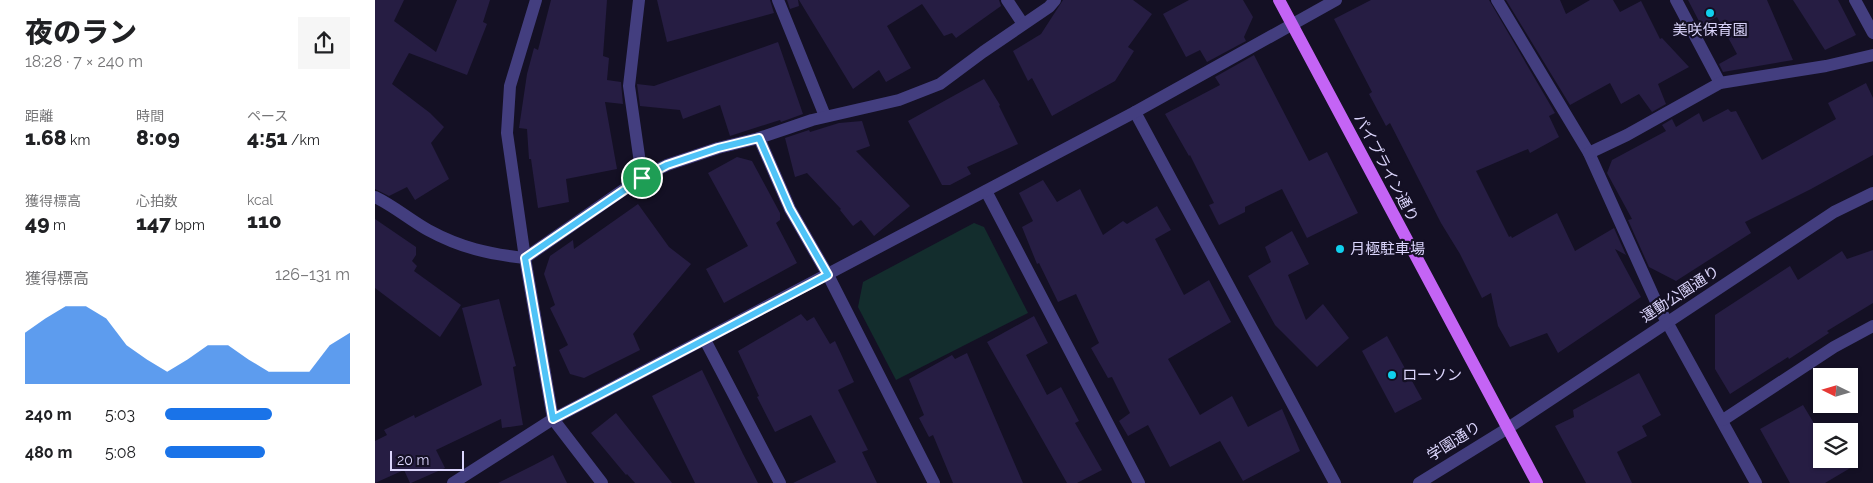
<!DOCTYPE html>
<html lang="ja">
<meta charset="utf-8">
<style>
:root{--surface:#fff;--page:#f6f6f6;--text:#202124;--muted:#757577;--accent:#1a73e8}
body{margin:0;font-family:Raleway,"Noto Sans JP",sans-serif;background:var(--page);color:var(--text);height:100vh;display:flex;flex-direction:column;font-size:19px;white-space:nowrap}
*{box-sizing:border-box;margin:0}
p{font-size:16px;color:var(--muted)}
.icon{flex:none;width:28px;height:28px;fill:none;stroke:currentColor;stroke-width:2;stroke-linecap:round;stroke-linejoin:round}
.map{position:relative;flex:1;overflow:hidden}
.drawer{display:flex;flex-direction:column;background:var(--surface);width:375px}
.drawer>*{flex:none}
.needle{width:32px;rotate:275deg}
.fabs{position:absolute;left:1438px;top:368px;display:grid;gap:10px}
.fabs a{display:grid;place-items:center;width:45px;height:45px;border-radius:0px;background:var(--surface);box-shadow:0 1px 4px #0004;font-size:25px}
.scale{position:absolute;left:15px;bottom:12px;width:74px;box-sizing:border-box;padding-left:5px;border:2px solid #dbd5fc;border-top:0;font-size:14px;line-height:18px;white-space:nowrap;color:#dbd5fc;-webkit-text-stroke:4px #141024;paint-order:stroke}
.pin{position:absolute;display:grid;place-items:center;width:42px;height:42px;color:#fff;margin:-21px;border:2px solid #fff;border-radius:50%;box-shadow:0 1px 5px #0007}
.round{display:grid;place-items:center;flex:none;width:52px;height:52px;border-radius:0px;background:var(--page)}
.headline{display:flex;align-items:center;justify-content:space-between;height:85px;padding:0 25px}
h1{font-size:28px;font-weight:800;line-height:38px}
.metrics{display:grid;grid-template-columns:repeat(3,1fr);gap:8px;height:85px;padding:5px 25px}
.metrics div{display:grid;align-content:center}
.metrics b{font-size:21px;font-weight:800}
.metrics small{font-size:14px;font-weight:400}
.metrics p{font-size:14px}
.chart{height:140px;padding:10px 25px}
.chart p{display:flex;justify-content:space-between}
.chart svg{width:100%;height:90px;margin-top:5px;fill:var(--accent);opacity:.7}
ul{padding:0 25px;list-style:none;font-size:16px}
li{display:grid;grid-template-columns:80px 60px 1fr;align-items:center;height:38px}
li i{height:12px;border-radius:6px;background:var(--accent)}
main{display:flex;flex:1;min-height:0}
.map>svg:first-child{display:block}
.green{fill:#132d2d}
.building{fill:#261d43}
.lines{fill:none;stroke-linecap:round;stroke-linejoin:round}
.minor{stroke:#433e7f;stroke-width:12}
.major{stroke:#c464f5;stroke-width:12}
.route-casing{stroke:#fff;stroke-width:10}
.route{stroke:#4fc3f7;stroke-width:6}
.poi-dot{fill:#10d0ee;stroke:#141024;stroke-width:2}
.labels{text-anchor:middle;dominant-baseline:central;stroke-width:4.5;stroke-linejoin:round;paint-order:stroke}
.poi-label{font-size:15px;fill:#dbd5fc;stroke:#141024;text-anchor:start}
.street-label{font-size:15px;fill:#dbd5fc;stroke:#141024}
</style>
<main>
<section class="drawer">
<div class="headline"><div><h1>夜のラン</h1><p>18:28 · 7 × 240 m</p></div><a class="round"><svg class="icon" aria-label="share" viewBox="0 0 24 24"><path d="M12 15V3M7 8l5-5 5 5M5 13v7h14v-7"/></svg></a></div>
<div class="metrics">
<div><p>距離</p><b>1.68<small> km</small></b></div>
<div><p>時間</p><b>8:09</b></div>
<div><p>ペース</p><b>4:51<small> /km</small></b></div>
</div>
<div class="metrics">
<div><p>獲得標高</p><b>49<small> m</small></b></div>
<div><p>心拍数</p><b>147<small> bpm</small></b></div>
<div><p>kcal</p><b>110</b></div>
</div>
<div class="chart"><p><span>獲得標高</span>126–131 m</p>
<svg viewBox="0 0 160 44" preserveAspectRatio="none"><path d="M0 44V19L10 12L20 6L30 6L40 12L50 25L60 32L70 38L80 32L90 25L100 25L110 32L120 38L130 38L140 38L150 25L160 19V44z"/></svg>
</div>
<ul>
<li><b>240 m</b>5:03<i style="width:58%"></i></li>
<li><b>480 m</b>5:08<i style="width:54%"></i></li>
</ul>
</section>
<div class="map">
<svg width="1498" height="483" viewBox="0 0 1498 483">
<rect width="100%" height="100%" fill="#141024"/>
<path class="green" d="M599,223l10,4 44,86 -132,67 -38,-73 5,-25z"/>
<g class="building">
<path d="M0,0h29l-10,21 42,31 21,-52h33l-7,22 4,2 -20,51 -58,-22 -17,31 38,29 14,14 -13,16 18,36 -34,21 -8,-13 -18,9 -14,-7z"/>
<path d="M176,0h56l-4,56 6,2 -2,22 14,2 2,22 -18,-2 12,67 -51,10 3,23 -31,6 -7,-49h-2l-2,-30 -8,-1 8,-54 7,-26 4,2z"/>
<path d="M282,0h113l4,13 -107,29z"/>
<path d="M412,0h11l1,6 -9,3z"/>
<path d="M424,0h200l2,6 -45,32 -4,-5 -8,3 -22,-32 -35,22 24,42 -25,14 -7,-12 -26,19z"/>
<path d="M688,0h70l19,14 -24,33 6,4 -19,30 -63,35 -20,-38 -4,3 -15,-30 28,-17z"/>
<path d="M814,0h54l10,17 -9,20 2,4 -39,21 -7,-12 -14,7 -23,-43z"/>
<path d="M996,0h118l66,113 -6,3 10,21 -29,16 -2,-4 -52,22 33,66 2,-1 1,2 45,-25 18,38 39,-23 12,27 -11,-6 26,48 -83,56 -11,-20 -37,14 -12,-21 -7,-33 -9,5 -22,-44 -19,-31 -51,-100 -4,3 -17,-32 3,-2 -38,-73z"/>
<path d="M1131,0h54l6,14 24,-14h23l7,12 21,-11 19,38 2,-1 27,29 -31,17 8,20 -14,8 -13,-18 -18,10 -11,-21 -40,22z"/>
<path d="M1313,0h79l26,60 -70,12 -4,-8 18,-10 -20,-37 -16,8z"/>
<path d="M1418,0h45l18,35 -31,15z"/>
<path d="M403,42l25,72 -22,8 -1,-2 -50,16 -10,-31 -37,14 -3,-9 -40,-4 -3,-22 17,2z"/>
<path d="M879,55l55,106 18,-9 31,61 -51,25 -25,-49 -37,18v5l-26,13 -10,-20 5,-2 -24,-48 -1,1 -24,-42 55,-29 -5,-8z"/>
<path d="M609,79l16,26 -1,1 19,38 -51,23 4,7 -21,11h-8l-34,-64z"/>
<path d="M1491,83l7,15v57l-62,34 -66,33 6,11 -75,48 -27,-14 -21,-47 4,-1 -25,-46 5,-13 54,-29 -4,-6 10,-6 4,8 23,-14 4,9 25,-13 3,3 5,-1 26,49 74,-41 -8,-16z"/>
<path d="M487,121l8,25 -14,5 54,55 -36,30 -13,-16 -8,6 -13,-16 1,-1 -34,-36 -12,4 -10,-39 24,-8 1,2 29,-9z"/>
<path d="M362,157l15,4 28,52v7l-4,3 21,40 -73,40 -18,-34 42,-23 -40,-73z"/>
<path d="M668,180l14,22 23,-13 23,46 20,-14 4,3 30,-18 14,24 -16,9 29,56 25,-15 22,42 -63,37 32,56 32,-19 16,31 34,-18 18,42 -57,30 -23,-40 -50,26 -22,-42 -20,11 -9,-15 11,-8 -18,-36 -4,1 -17,-30 8,-5 -23,-49 -18,8 -19,-39 -2,1 -15,-37 11,-6 -14,-28z"/>
<path d="M263,204l31,43 22,17 -58,70 7,16 -56,28 -14,-4 -11,-24 9,-5 -18,-37 5,-3 -11,-31 6,-18 23,-16 1,9z"/>
<path d="M0,219l41,28v8l-4,6 5,5 -3,5 47,34 -21,32 -65,-49z"/>
<path d="M917,231l17,33 -21,11 18,45 17,-16 26,34 -32,29 -42,-42 -27,-49 23,-14 -6,-15z"/>
<path d="M1498,250v53l-46,28 2,2 -40,26 -1,-2 -58,37 -15,-25v-54l75,-49 8,14 44,-29 5,8z"/>
<path d="M124,299l17,67 -3,1 10,58 -21,3 -1,-9 -65,31 9,18 -34,15h-1l-6,-13 -29,13v-42l12,-6 -3,-5 30,-15 1,3 67,-33 -20,-77z"/>
<path d="M426,314l6,7 7,-4 16,27 5,-3 19,41 -16,8 30,60 -6,2 15,31h-84l43,-21 -25,-47 -36,17 -18,-35 2,-1 -21,-45z"/>
<path d="M659,316l14,27 -22,12 21,40 14,-8 18,34 -4,2 27,47 -25,13h-10l-80,-141z"/>
<path d="M1012,336l35,63 -27,14 -33,-62z"/>
<path d="M592,353l56,130h-70l-20,-48 -4,2 -10,-19 5,-3 -15,-36 43,-24 3,4z"/>
<path d="M327,370l41,84 15,29h-63l-43,-87z"/>
<path d="M1264,373l22,42 -19,11 5,10 -30,16 15,31h-46l-31,-57 19,-9 -1,-7z"/>
<path d="M1428,405l18,30v24h27l4,8 -27,16h-35l-30,-54z"/>
<path d="M241,413l56,70h-37l-8,-9 -1,1 -35,-42z"/>
<path d="M178,455l14,28h-69l36,-18z"/>
</g>
<g class="lines">
<g class="minor">
<path d="M161,0l-26,86 -3,47 18,125 28,161 49,64"/>
<path d="M264,0l-10,86 13,91"/>
<path d="M403,0l47,116"/>
<path d="M632,0l16,24"/>
<path d="M1122,0l92,153 68,151 99,179"/>
<path d="M1301,0l44,83"/>
<path d="M1480,0l18,33"/>
<path d="M760,112l200,371"/>
<path d="M384,138l31,71 38,66 106,208"/>
<path d="M1214,153l38,-18 93,-52 106,-17 47,-11"/>
<path d="M611,191l153,292"/>
<path d="M0,197c19,9 35,23 53,33 33,18 61,24 97,28l117,-81 25,-12 51,-17 41,-10 53,-18 87,-20 41,-16 43,-32 66,-45 6,-7"/>
<path d="M330,340l75,143"/>
<path d="M1348,420l111,-73 39,-21"/>
<path d="M78,483l100,-64 582,-307 201,-112"/>
<path d="M1044,483l89,-55 326,-216 39,-19"/>
</g>
<path class="major" d="M904,0l258,483"/>
</g>
<g class="lines">
<defs>
<path id="route" d="M384,138l31,71 38,66 -275,144 -28,-161 117,-80 25,-13 51,-17z"/>
</defs>
<use href="#route" class="route-casing"/>
<use href="#route" class="route"/>
</g>
<g class="poi-dot">
<circle cx="1335" cy="13" r="5"/>
<circle cx="965" cy="249" r="5"/>
<circle cx="1017" cy="375" r="5"/>
</g>
<g class="labels">
<g class="poi-label">
<text x="1335" y="30" text-anchor="middle">美咲保育園</text>
<text x="975" y="249">月極駐車場</text>
<text x="1027" y="375">ローソン</text>
</g>
<g class="street-label">
<text transform="translate(1011 168) rotate(62)">パイプライン通り</text>
<text transform="translate(1305 294) rotate(-33)">運動公園通り</text>
<text transform="translate(1079 441) rotate(-32)">学園通り</text>
</g>
</g>
</svg>
<div class="fabs">
<a><svg class="needle" viewBox="-14 -14 28 28"><path d="M0-13l5 13h-10z" fill="#e53935"/><path d="M0 13l5-13h-10z" fill="#757577"/></svg></a>
<a><svg class="icon" aria-label="layers" viewBox="0 0 24 24"><path d="M12 4l9 5-9 5-9-5zM3 14l9 5 9-5"/></svg></a>
</div>
<div class="scale">20 m</div>
<div class="pin" style="left:267px;top:178px;background:#1e9e55"><svg class="icon" aria-label="arrive" viewBox="0 0 24 24"><path d="M6 21V4h12l-3 4 3 4H6"/></svg></div>
</div>
</main>
